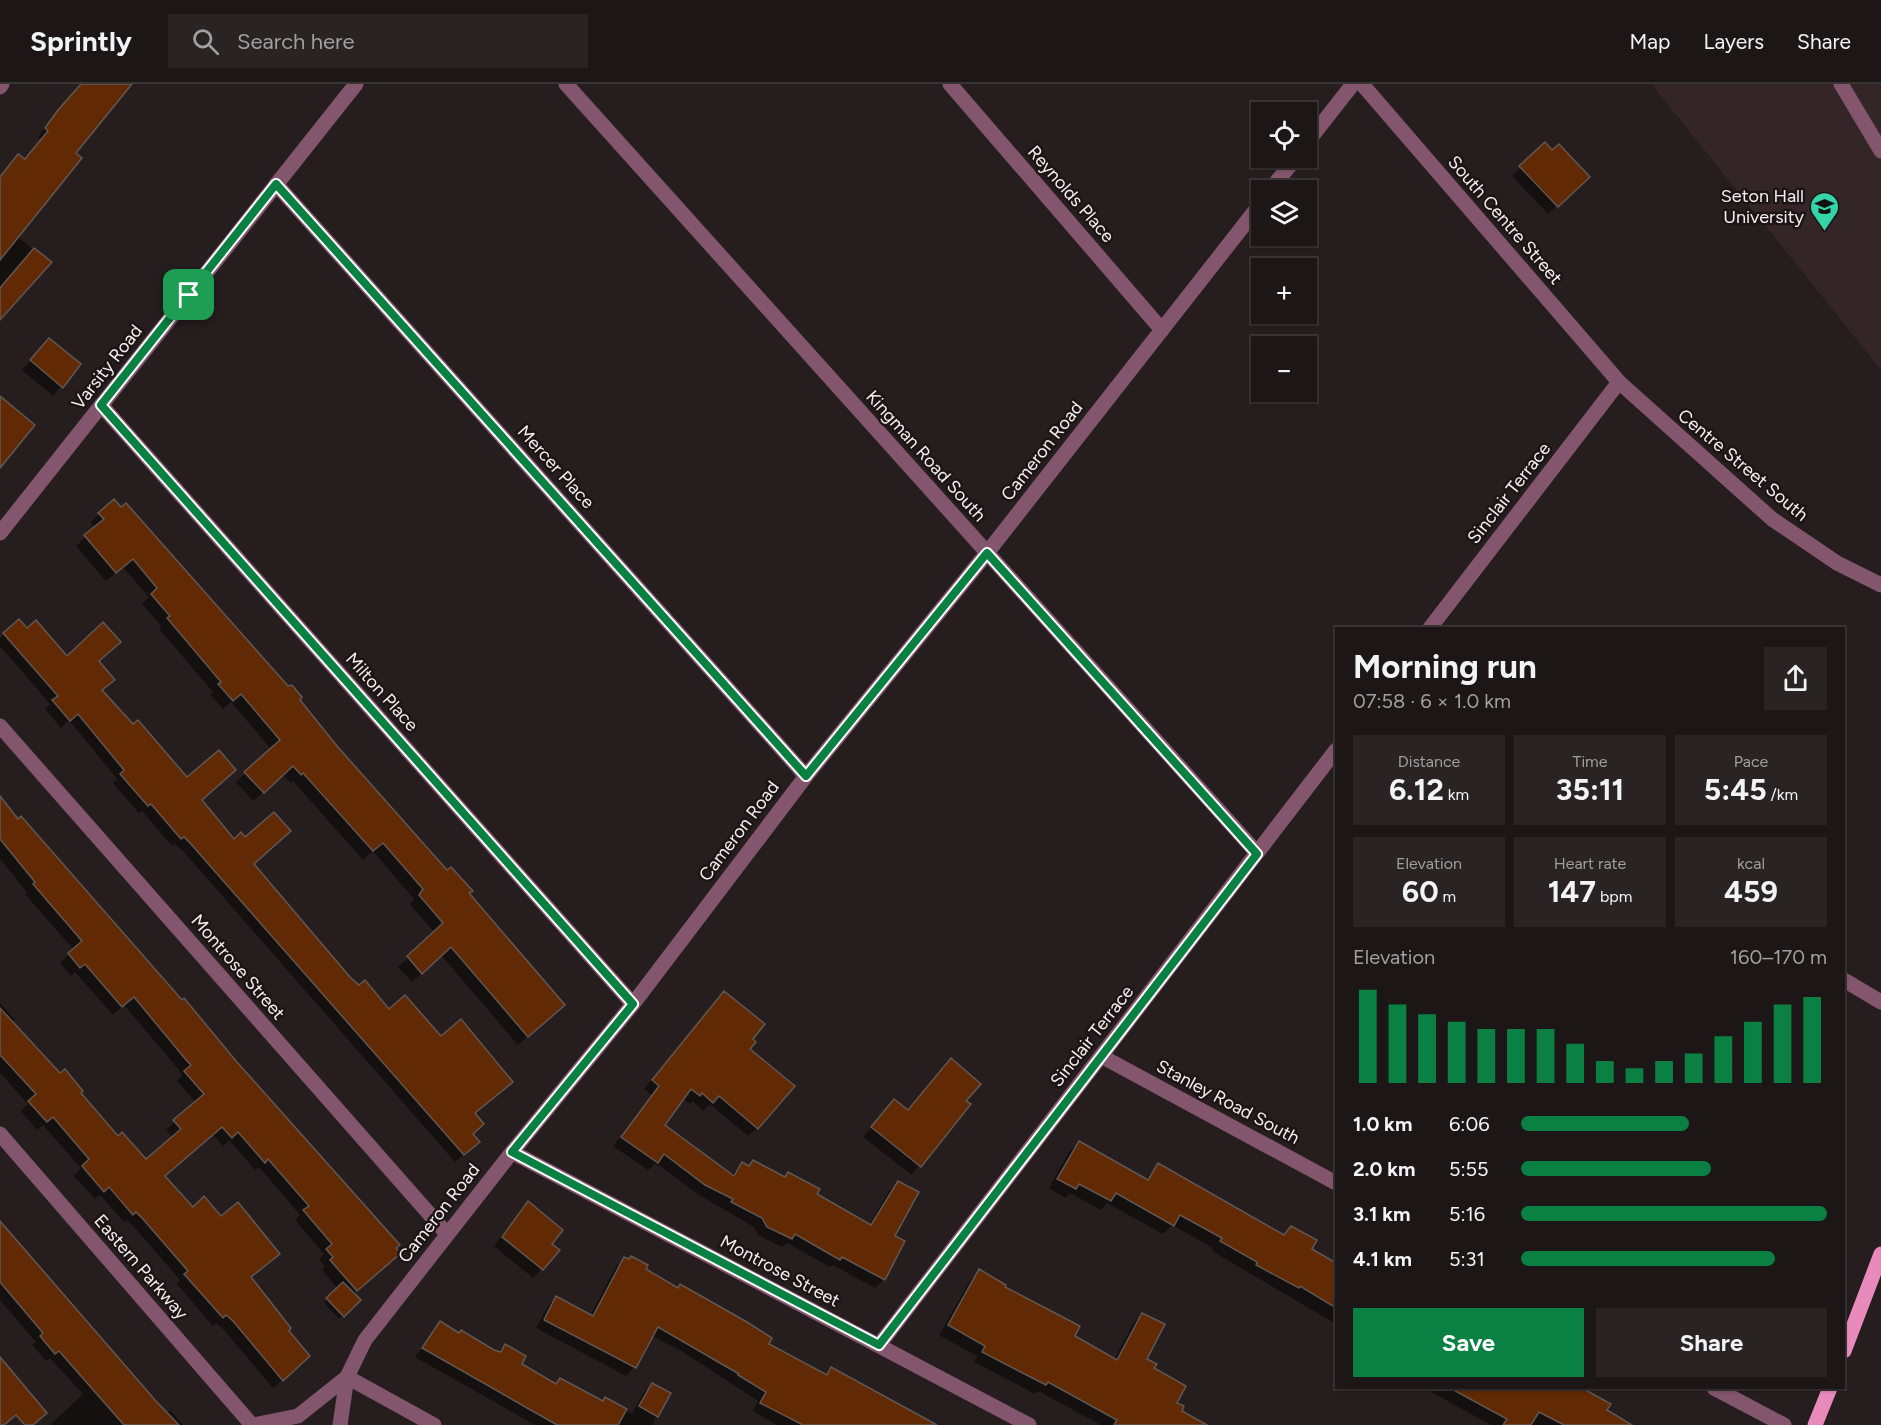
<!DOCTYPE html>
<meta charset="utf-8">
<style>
:root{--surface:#1c1616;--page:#292323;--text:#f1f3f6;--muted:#a09fa1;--line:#3a3535;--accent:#0b8043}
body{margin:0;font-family:Figtree,sans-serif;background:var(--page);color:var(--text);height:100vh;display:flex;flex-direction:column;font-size:22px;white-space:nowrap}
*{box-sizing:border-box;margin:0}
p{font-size:20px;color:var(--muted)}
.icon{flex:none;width:33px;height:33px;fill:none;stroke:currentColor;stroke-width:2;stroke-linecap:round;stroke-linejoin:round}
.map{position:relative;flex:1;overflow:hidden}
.details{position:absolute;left:1335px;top:543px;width:510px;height:762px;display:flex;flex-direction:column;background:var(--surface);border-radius:0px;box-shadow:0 2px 4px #0004,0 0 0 2px var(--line)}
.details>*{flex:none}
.tools{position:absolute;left:1251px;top:18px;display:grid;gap:12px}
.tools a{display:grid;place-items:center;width:66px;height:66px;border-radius:0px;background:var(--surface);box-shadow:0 2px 4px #0004,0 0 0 2px var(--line);font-size:30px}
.pin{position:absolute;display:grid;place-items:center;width:51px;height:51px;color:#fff;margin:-26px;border-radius:12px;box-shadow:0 3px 9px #0006}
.round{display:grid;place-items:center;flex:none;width:63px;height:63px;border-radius:0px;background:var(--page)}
.headline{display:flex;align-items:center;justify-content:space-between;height:102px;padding:0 18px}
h1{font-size:33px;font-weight:700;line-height:45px}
.figures{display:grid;grid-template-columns:repeat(3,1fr);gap:9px;height:102px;padding:6px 18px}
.figures div{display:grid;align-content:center;border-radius:0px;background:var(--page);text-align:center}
.figures b{font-size:30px;font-weight:700}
.figures small{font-size:16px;font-weight:400}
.figures p{font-size:16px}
.chart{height:168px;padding:12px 18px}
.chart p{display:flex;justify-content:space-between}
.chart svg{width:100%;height:108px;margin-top:6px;stroke:var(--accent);stroke-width:6}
.cta{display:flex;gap:12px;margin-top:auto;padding:12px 18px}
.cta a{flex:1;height:69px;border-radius:0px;background:var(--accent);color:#fff;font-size:24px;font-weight:700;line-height:69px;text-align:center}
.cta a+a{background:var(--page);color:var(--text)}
ul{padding:0 18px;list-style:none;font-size:20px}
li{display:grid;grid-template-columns:96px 72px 1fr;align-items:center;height:45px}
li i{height:15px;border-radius:8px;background:var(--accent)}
header{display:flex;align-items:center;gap:36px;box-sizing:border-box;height:84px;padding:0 30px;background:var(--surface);border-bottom:2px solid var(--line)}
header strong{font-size:28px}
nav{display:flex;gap:33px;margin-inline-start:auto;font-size:21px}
.search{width:420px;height:54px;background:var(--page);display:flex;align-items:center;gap:15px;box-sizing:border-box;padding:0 21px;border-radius:0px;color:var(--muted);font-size:22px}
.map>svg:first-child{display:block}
.built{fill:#342626}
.shadow{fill:#0007}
.building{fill:#612a05;stroke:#615854;stroke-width:1.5}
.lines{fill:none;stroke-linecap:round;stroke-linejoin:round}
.minor{stroke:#84566d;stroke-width:15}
.primary{stroke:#e98abc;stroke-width:15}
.route-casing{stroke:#fff;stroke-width:12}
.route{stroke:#0b8043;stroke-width:8}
.labels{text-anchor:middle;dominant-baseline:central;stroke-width:5;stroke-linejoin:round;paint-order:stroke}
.street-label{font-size:18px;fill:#f5efee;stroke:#1d1515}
.poi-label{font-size:18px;fill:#f5efee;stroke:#1d1515;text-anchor:end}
</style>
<header>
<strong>Sprintly</strong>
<div class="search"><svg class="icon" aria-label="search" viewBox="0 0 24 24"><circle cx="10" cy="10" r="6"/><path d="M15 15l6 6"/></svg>Search here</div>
<nav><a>Map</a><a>Layers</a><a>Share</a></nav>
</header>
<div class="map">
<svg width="1881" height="1341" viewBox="0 0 1881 1341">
<rect width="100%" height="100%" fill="#261e1e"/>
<path class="built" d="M1652,0h229v286l-223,-278z"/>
<g class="shadow">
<path d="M82,0h48l-56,69 -57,83 32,26 -49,54v-139l18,-21 6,4 17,-20 -3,-3 12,-16z"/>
<path d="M1545,60l43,33 -40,37 -36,-38z"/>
<path d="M40,265l39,15 -26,32 -31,-26z"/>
<path d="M99,430l199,186 38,47 131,147 87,120 -36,31 -77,-90 -29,27 -14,-15 37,-34 -25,-28 4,-6 -41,-48 -10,9 -70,-79 -2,2 -8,-8 -30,26 -17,-19 35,-33 -40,-47 -8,7 -13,-15 3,-2 -54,-63 2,-3 -19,-22 7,-7 -26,-30 -17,14 -30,-35 19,-18 -5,-5z"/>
<path d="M27,546l40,28 30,3 16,19 -12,11 99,109 149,178 40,33 51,27 63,51 -29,25 -4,35 -15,13 -272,-311 -8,-7 -3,2 -30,-35 -3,2 -26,-30 4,-4 -48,-59 -8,8 -16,-19 5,-5 -50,-58v-8l4,-4z"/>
<path d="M0,715l395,449 -5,13 -37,33 6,6 -20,19 -15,-16 14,-14 -16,-19 3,-3 -6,-8 5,-5 -29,-34 5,-5 -41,-48 -4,3 -26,-30 -6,6 -11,-12 -49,43 30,32 28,9 57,36 -28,24 37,53 13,34 -27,23 -49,-58 -8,-7 -3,3 -36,-42 3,-4 -46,-53 -7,-7 -3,2 -24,-27 -5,4 -21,-23 7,-8 -38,-43 -6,5 -16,-19 7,-7 -28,-31v-70l15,17 -3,3 106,115 28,23 27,-23 -7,-8 30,-27 -19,-22 5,-6 -3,-5 -55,-65 -11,10 -38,-43 -4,4 -11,-13 14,-13 -49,-56 2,-2 -27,-33z"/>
<path d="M715,918l36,37 -3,10 9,79 -9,8 -38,-32 -7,7 -10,-10 -3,3 -7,-6 -20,27 68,51 11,-12 5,3 6,-6 116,64 20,-34 9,-8 -5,53 -9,43 -9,9 -42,-23 -3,2 -43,-24 -5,4 -24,-12 -4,-8 -58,-34 -40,-30 -8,7 -35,-24 39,-51 -8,-6z"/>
<path d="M894,1017l13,10 57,-9 -52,73 -49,-38z"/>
<path d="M1079,1059l66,37 13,-15 125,71 8,-9 19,23 26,14v60l-124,-73 1,-3 -41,-23 -9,9 -56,-31 -6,7 -31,-17 -5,5 -16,-10 20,-36z"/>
<path d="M528,1119l22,42 7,6 -24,27 -39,-32z"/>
<path d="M0,1140l154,177 13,12 3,-3 13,15h-133l33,-31 -33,-36 -4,3 -14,-16 4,-3 -36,-42z"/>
<path d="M624,1174l143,86 58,31 6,-6 102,56h-156l-24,-14 5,-10 -75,-49 -31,-16 -18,31 -8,9 -90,-48 12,-22 8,-8 34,18 26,-49z"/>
<path d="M979,1187l94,65 41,24 19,-36 9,-10 3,45 35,52 24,14h-103l-63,-34 -3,3 -61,-32 3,-6 -38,-21 31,-54z"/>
<path d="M440,1239l58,30 7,-7 15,19 35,20 5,-6 42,23 3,-3 27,15 11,-21 9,-8 16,8 -16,32h-117l-120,-68z"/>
<path d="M1424,1304h138l68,37h-139z"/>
</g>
<g class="building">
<path d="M81,0h51l-56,69 6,5 -82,102v-83l18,-23 7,5 23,-28 -3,-3 13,-18z"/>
<path d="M1545,58l7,8 7,-6 31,33 -32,30 -39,-41z"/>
<path d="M34,164l18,14 -52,58v-32z"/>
<path d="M49,254l32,26 -18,24 -33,-28z"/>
<path d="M0,312l35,29 -35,43z"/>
<path d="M114,415l7,8 5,-4 162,183 4,-1 10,12 -2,3 37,46 110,124 4,-3 22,24 -4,2 96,112 -37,32 -77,-90 -29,27 -15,-18 36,-33 -24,-28 4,-6 -40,-46 -10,8 -70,-78 -2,2 -8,-9 -29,27 -20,-21 36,-32 -39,-46 -8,7 -15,-17 3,-2 -54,-64 3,-2 -19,-22 6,-6 -24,-29 -17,14 -32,-38 20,-16 -6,-6z"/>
<path d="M19,535l8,9 9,-8 31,36 36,-34 18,20 -22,19 16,19 -13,10 31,34 5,-4 49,57 32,-27 17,20 -34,30 32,39 7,-7 4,5 29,-25 17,19 -37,33 96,113 9,8 6,-5 24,29 16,-14 36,41 20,-17 52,63 -38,31 9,11 -11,10 7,8 -16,13 -274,-312 -6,-6 -3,2 -30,-35 -3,2 -28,-32 4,-4 -46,-56 -8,7 -18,-21 6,-4 -55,-63z"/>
<path d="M0,712l18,23 3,-3 161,184 2,-2 52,63 164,184 -4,3 5,5 -44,38 -27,-31 3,-3 -7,-8 6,-5 -29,-34 6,-4 -41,-47 -3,4 -27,-31 -6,6 -10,-11 -57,49 28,31 11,-11 17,20 17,-14 42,52 -29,23 40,51 -2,3 21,25 -27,25 -50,-60 -7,-6 -3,3 -39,-44 4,-3 -45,-52 -7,-7 -3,3 -24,-28 -5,5 -22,-26 7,-7 -36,-42 -6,5 -19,-21 8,-7 -36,-39v-47l60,65 5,-4 18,22 -2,2 37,43 4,-4 24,27 35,-30 -8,-9 31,-26 -20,-23 7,-6 -4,-4 -53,-64 -12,10 -37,-43 -5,4 -12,-15 14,-12 -49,-57 2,-2 -35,-43z"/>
<path d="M724,907l41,33 -12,15 3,3 -6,7 45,37 -37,43 -39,-33 -6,7 -11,-10 -2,3 -9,-7 -26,36 69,51 8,-14 7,4 4,-6 32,17 3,-5 32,17 -3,5 54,31 27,-44 21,11 -24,44 10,5 -20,39 -43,-23 -2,3 -45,-26 -3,5 -25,-12 -5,-9 -31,-16 2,-3 -28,-14 -41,-31 -6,9 -37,-26 38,-51 -7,-6z"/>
<path d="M951,974l30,26 -15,17 5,3 -50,63 -50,-40 23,-28 14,11z"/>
<path d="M1079,1057l69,39 10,-17 126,72 7,-9 26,14 -5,9 24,14v45l-36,-22 -1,2 -43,-23 1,-3 -37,-21 2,-3 -42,-23 -6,11 -58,-33 -5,8 -32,-17 -3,5 -19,-10z"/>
<path d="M528,1117l35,29 -11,14 8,6 -17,20 -41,-33z"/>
<path d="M0,1137l155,179 24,25h-55l-65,-74 -4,3 -15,-18 3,-3 -43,-51z"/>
<path d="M631,1172l17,9 -2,4 32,19 2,-4 67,38 25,16 -3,6 58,31 4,-8 106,58h-134l-43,-22 6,-11 -28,-17 1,-1 -81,-47 -22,41 -92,-48 12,-24 37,20 31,-59 5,2z"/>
<path d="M979,1185l27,16 -1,2 75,39 -5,10 42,24 25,-47 23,11 -18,35 10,5 -3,4 32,18 -9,17 7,3 -2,5 25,14h-93l3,-5 -69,-38 -2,3 -64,-33 3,-6 -37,-21z"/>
<path d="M343,1198l18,18 -17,17 -18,-19z"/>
<path d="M440,1237l19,12 2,-3 33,20 7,2 4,-8 21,12 -4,8 34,20 4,-6 43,23 2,-4 22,12 -9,16h-61l-135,-77z"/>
<path d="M0,1273l47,56 -14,12h-8l-9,-10 -12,10h-4z"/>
<path d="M652,1299l19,10 -13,24 -19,-11z"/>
<path d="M1450,1304h132l29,16 -4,6 25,15h-68l-25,-13 -8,13h-28l4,-6z"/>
</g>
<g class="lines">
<g class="minor">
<path d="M566,0l691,769"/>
<path d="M950,0l212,246"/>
<path d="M1362,0l257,298 153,137 65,44 44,22"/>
<path d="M1841,0l40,67"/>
<path d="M0,3l2,-3"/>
<path d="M1306,60l47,-60"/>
<path d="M276,100l530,592"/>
<path d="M1270,106l26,-32"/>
<path d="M101,321l532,599"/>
<path d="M0,449l356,-449"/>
<path d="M1430,544l189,-246"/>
<path d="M0,642l447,508"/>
<path d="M1844,896l37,22"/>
<path d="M1101,972l235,127"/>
<path d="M0,1050l252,291"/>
<path d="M512,1068l517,273"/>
<path d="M879,1261l457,-595"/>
<path d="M347,1293l87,48"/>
<path d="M1714,1304l70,37"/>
<path d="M253,1341l45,-9 49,-39"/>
<path d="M340,1341l7,-48 18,-37 147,-188 121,-148 173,-228 181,-223 275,-351"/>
</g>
<g class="primary">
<path d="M1844,1267l37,-97"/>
<path d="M1815,1341l15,-37"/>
</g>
</g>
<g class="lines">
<defs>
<path id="route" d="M276,100l530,592 181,-223 270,301 -378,491 -367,-193 121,-148 -532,-599z"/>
</defs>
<use href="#route" class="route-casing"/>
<use href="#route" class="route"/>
</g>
<defs>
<symbol id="university-pin" viewBox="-11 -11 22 30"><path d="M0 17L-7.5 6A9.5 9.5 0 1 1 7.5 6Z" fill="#34d4a8" stroke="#1d1515"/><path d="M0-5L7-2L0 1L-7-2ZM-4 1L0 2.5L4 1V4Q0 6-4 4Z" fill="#111"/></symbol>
</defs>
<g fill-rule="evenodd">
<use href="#university-pin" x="1808" y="106" width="33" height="45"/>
</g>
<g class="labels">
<g class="street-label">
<text transform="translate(1071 110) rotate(49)">Reynolds Place</text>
<text transform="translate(1505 136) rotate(49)">South Centre Street</text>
<text transform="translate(107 283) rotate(-52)">Varsity Road</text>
<text transform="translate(1042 367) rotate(-52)">Cameron Road</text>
<text transform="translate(926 372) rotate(48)">Kingman Road South</text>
<text transform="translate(1743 381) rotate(40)">Centre Street South</text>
<text transform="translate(556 383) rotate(48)">Mercer Place</text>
<text transform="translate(1509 409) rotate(-52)">Sinclair Terrace</text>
<text transform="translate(382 608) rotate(48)">Milton Place</text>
<text transform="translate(739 747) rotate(-53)">Cameron Road</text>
<text transform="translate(238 883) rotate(49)">Montrose Street</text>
<text transform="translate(1092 952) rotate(-52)">Sinclair Terrace</text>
<text transform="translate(1228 1018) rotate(28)">Stanley Road South</text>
<text transform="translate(439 1129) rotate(-52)">Cameron Road</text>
<text transform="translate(141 1183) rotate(49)">Eastern Parkway</text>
<text transform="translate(780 1187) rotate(28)">Montrose Street</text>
</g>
<g class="poi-label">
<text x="1804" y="112">Seton Hall<tspan x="1804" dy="21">University</tspan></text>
</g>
</g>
</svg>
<div class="tools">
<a><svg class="icon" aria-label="locate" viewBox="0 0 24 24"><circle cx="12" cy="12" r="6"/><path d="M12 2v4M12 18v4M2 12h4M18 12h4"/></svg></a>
<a><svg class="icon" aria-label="layers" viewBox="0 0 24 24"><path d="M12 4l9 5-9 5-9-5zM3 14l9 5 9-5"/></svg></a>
<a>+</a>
<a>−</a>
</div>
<div class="pin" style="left:189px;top:211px;background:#1e9e55"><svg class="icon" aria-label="arrive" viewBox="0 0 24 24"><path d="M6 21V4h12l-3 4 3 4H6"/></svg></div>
<section class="details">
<div class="headline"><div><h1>Morning run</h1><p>07:58 · 6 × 1.0 km</p></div><a class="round"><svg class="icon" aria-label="share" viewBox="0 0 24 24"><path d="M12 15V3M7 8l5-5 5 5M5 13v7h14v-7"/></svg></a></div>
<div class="figures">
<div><p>Distance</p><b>6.12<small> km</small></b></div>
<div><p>Time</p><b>35:11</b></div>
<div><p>Pace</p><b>5:45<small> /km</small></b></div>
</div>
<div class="figures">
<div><p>Elevation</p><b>60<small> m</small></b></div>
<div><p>Heart rate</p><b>147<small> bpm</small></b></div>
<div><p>kcal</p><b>459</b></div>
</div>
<div class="chart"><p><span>Elevation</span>160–170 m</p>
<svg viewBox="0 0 160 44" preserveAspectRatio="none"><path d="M5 44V6M15 44V12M25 44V16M35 44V19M45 44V22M55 44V22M65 44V22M75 44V28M85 44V35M95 44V38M105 44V35M115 44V32M125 44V25M135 44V19M145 44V12M155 44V9"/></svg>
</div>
<ul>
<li><b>1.0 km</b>6:06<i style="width:55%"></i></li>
<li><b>2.0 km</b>5:55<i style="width:62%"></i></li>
<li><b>3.1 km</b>5:16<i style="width:100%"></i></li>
<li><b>4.1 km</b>5:31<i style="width:83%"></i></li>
</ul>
<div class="cta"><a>Save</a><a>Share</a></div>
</section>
</div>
